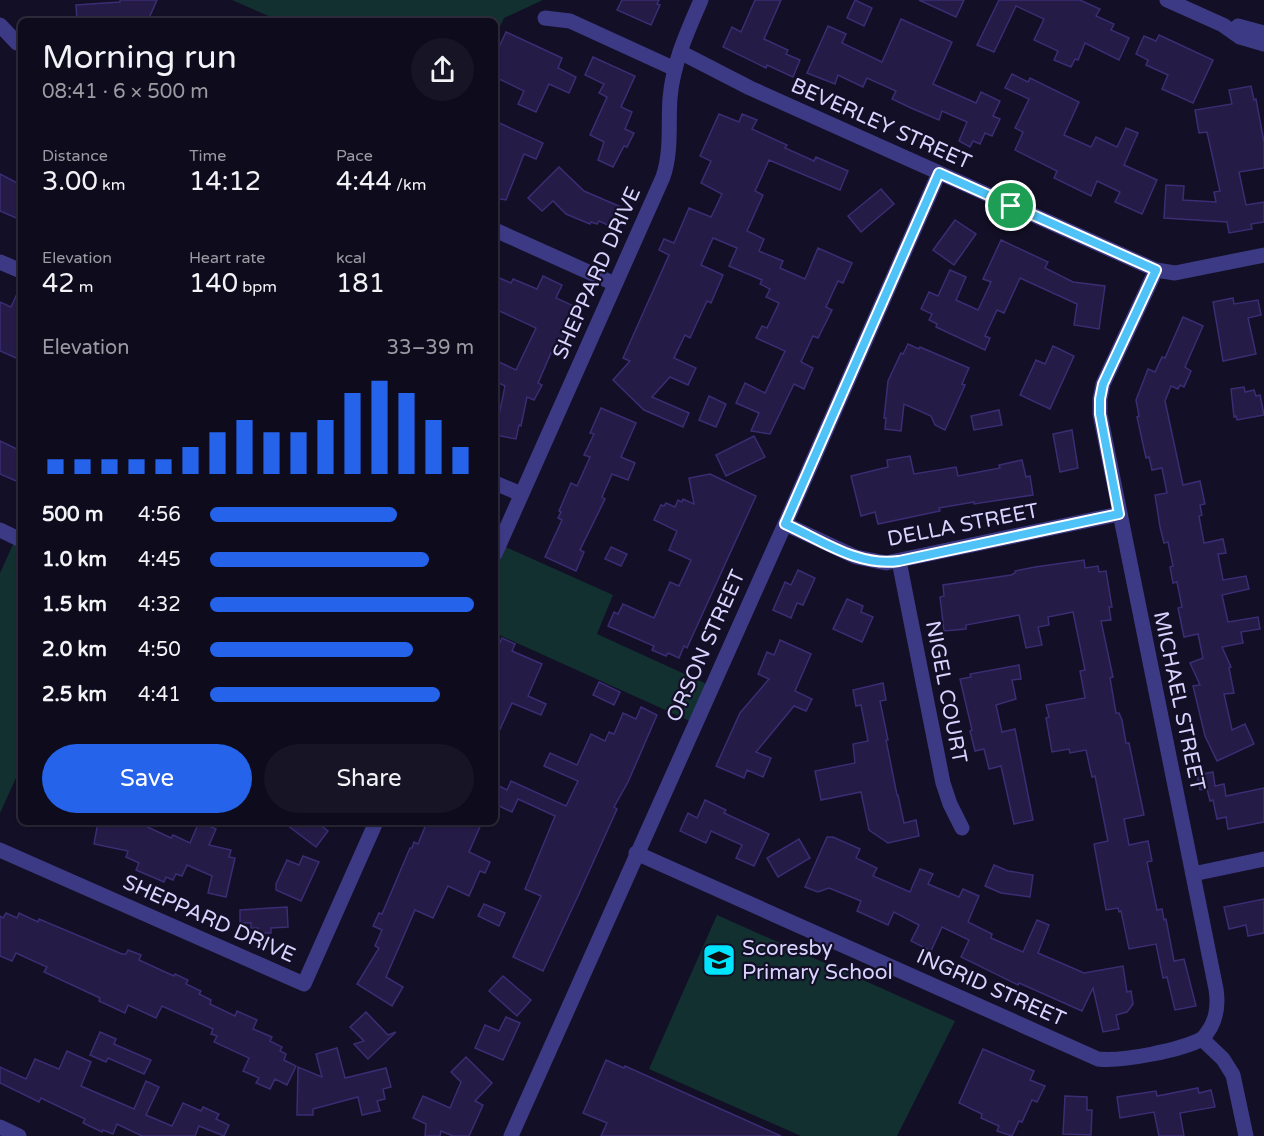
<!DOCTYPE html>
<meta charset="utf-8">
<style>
:root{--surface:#0e0b1c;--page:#171425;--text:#f1f3f6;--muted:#9b9ba3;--line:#2e2b3b;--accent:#2563eb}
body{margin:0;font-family:"Varela Round",sans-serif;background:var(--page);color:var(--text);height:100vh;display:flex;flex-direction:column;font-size:22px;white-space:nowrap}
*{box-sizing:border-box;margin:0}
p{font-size:20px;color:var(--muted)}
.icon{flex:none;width:33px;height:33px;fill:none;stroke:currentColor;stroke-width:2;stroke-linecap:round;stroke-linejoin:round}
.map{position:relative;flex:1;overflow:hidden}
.side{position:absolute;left:18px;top:18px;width:480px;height:807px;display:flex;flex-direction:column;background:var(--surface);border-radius:9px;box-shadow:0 2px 4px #0004,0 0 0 2px var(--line)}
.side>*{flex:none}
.pin{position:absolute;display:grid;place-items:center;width:51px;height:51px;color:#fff;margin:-26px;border:3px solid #fff;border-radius:50%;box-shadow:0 2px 6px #0007}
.round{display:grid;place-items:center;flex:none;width:63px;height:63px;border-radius:32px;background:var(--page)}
.summary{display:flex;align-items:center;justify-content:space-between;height:102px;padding:0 24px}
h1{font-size:33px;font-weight:600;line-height:45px}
.metrics{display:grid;grid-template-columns:repeat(3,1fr);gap:9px;height:102px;padding:6px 24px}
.metrics div{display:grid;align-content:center}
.metrics b{font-size:26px;font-weight:600}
.metrics small{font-size:16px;font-weight:400}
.metrics p{font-size:16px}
.chart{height:168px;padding:12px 24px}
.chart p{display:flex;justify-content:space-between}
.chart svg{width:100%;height:108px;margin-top:6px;stroke:var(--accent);stroke-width:6}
.button{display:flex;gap:12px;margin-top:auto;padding:12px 24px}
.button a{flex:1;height:69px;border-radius:36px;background:var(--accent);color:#fff;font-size:24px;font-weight:600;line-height:69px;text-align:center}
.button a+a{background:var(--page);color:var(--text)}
ul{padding:0 24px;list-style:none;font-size:20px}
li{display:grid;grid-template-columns:96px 72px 1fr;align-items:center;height:45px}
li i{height:15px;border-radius:8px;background:var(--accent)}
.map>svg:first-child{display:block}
.green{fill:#12302f}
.building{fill:#241b47;stroke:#3b2d73;stroke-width:1.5}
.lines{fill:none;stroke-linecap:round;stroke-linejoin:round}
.street{stroke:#3d3a85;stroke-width:15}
.route-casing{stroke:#fff;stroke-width:12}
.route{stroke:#4fc3f7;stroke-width:8}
.labels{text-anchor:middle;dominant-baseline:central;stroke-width:4.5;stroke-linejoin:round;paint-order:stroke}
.street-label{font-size:21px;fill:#d9d4ff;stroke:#130f26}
.poi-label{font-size:21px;fill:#d9d4ff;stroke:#130f26;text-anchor:start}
</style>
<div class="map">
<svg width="1264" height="1136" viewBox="0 0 1264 1136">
<rect width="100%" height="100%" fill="#130f26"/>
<g class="green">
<path d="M232,0h311l-39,18 -9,19v-16h-215z"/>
<path d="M16,538l5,2v227l-21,46v-240z"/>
<path d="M499,544l114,51 -16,39 114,52 -17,37 -199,-90v-79z"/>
<path d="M717,915l238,106 -58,115h-96l-152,-67z"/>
</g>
<g class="building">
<path d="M120,0h37l-8,18 -72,3 -1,-16 44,-3z"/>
<path d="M622,0h37l-2,4 3,1 -9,20 -34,-15z"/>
<path d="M755,0h26l-17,39 24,11 -2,4 14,6 -7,17 -26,-12 -1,3 -43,-21 9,-20 9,5z"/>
<path d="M855,0l17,8 -8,18 -17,-8z"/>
<path d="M919,0h45l-8,17z"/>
<path d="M999,0h81l20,9 -4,7 18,8 -3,6 18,8 -10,22 -34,-17 -7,17 -3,-1 -4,8 -17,-7 4,-9 -24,-11 10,-21 -28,-13 -22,46 -17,-7z"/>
<path d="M901,19l51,23 -19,42 43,19 5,-11 19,9 -7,15 7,3 -8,17 -7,-3 -5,11 -7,-3 -3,6 -11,-6 8,-19 -25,-11 -3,9 -28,-12 -19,-9 4,-8 -29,-13 -4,9 -25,-12 -3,9 -28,-11 21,-47 18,8 -4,9 40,19z"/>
<path d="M506,32l56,26 -4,10 18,9 -7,16 -20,-9 -13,28 -18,-8 6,-13 -29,-14v-21z"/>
<path d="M1159,35l54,25 -20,43 -31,-14 6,-14 -22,-10 2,-5 -12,-6 8,-18 12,5z"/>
<path d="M593,57l42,19 -14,31 11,5 -7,17 9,4 -7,14 -3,-1 -11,21 -15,-7 6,-18 -14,-7 17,-38 -8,-4 5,-9 -19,-9z"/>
<path d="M1012,74l16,8 2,-4 49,24 -15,33 27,12 5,-10 21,10 9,-19 12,5 -14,32 33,15 -15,34 -27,-12 5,-10 -23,-11 -6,15 -37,-18 3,-7 -42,-21 8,-18 -8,-4 14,-29 -24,-11z"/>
<path d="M1251,86l3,14 2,-1 8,43v26l-25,4 7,33 18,-3v20l-13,2 1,5 -23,4 -2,-11 -63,-4 2,-33 18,1 -1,14 33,2 -2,-10 6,-1 -13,-59 -8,1 -4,-23 37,-6 -3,-14z"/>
<path d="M719,114l20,8 3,-8 15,6 -5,9 35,16 -2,3 29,13 2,-4 32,14 -8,19 -71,-30 -14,31 8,4 -16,36 17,8 -5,12 24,10 -3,7 25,11 13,-31 34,15 -9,20 -5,-2 -12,26 6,3 -14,28 -5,-2 -12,26 12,6 -9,21 -10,-5 -24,50 -19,-3 8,-18 -23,-10 9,-20 20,10 20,-42 -29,-13 6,-12 5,2 12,-25 -13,-6 4,-8 -10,-5 2,-4 -33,-14 8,-18 -24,-10 -12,27 22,10 -12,28 -4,-2 -17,37 -5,-3 -11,23 22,10 -8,17 -18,-8 -18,20 37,16 -6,14 -39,-17 -31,-30 17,-19 -7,-3 46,-103 -10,-5 5,-11 10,4 15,-35 22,9 11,-23 -21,-11 10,-22 -11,-5z"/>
<path d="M495,121l48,22 -7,16 -12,-5 -18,46 -11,-2z"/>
<path d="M559,167l25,24 37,16 -9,20 -13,-6 -2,3 -6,-2 -1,2 -24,-10 -13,-13 -11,10 -14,-13z"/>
<path d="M0,174l21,11v35l-21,-9z"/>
<path d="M881,189l13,15 -33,28 -13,-16z"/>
<path d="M955,220l21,14 -22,31 -21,-15z"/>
<path d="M1001,240l47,22 -3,6 28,14 32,4 -6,43 -25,-4 3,-21 -57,-26 -16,35 -7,-3 -12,26 5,2 -5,12 -49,-23 1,-3 -8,-4 3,-6 -11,-5 8,-17 9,4 12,-26 16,7 -10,23 22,10 13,-28 -8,-3z"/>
<path d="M495,276l16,7 2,-4 24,10 6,-13 19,9 -6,13 22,10 -21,47 -6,-2 -13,30 4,2 -8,15 -7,-3 -6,29 -2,-1 -3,14 -21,-4 10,-49 -10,-5v-10l4,-9 17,8 20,-42 -41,-19z"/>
<path d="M21,285v75l-21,-9v-49l11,5z"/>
<path d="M1233,298l1,6 24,-4 3,15 -13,3 8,36 -33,7 -10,-59z"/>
<path d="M1183,317l20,9 -18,41 6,4 -7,16 -4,-2 -2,4 -7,-3 -6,15 18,84 17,-4 5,23 -5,1 2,10 -3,1 5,27 19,-4 3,14 -8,1 5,26 23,-4 3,13 -27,6 6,27 30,-5 2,12 -19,3 2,11 -21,4 9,20 -2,1 5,25 -10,1 8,36 13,-6 9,20 -37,17 -12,-25 -12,-50 7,-1 -10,-22 13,-5 -5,-24 -14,3 -6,-29 4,-1 -5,-25 -4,1 -3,-16 3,-1 -5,-24 -4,1 -4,-16 -5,-32 12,-2 -5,-25 -10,2 -3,-13 -3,1 -9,-41 2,-1 -3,-16 12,-31 7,3 7,-15 3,1z"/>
<path d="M908,344l11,5 1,-2 49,21 -7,16 3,1 -20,45 -10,-5 -4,-9 -27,-12 -3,27 -16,-2 1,-11h-2l4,-37 13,-28 2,1z"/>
<path d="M1053,346l21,10 -24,53 -30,-14 16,-35 9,4z"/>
<path d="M1244,387l1,5 9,-2 2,6 4,-1 4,20 -27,5 -1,-4 -2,1 -3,-28z"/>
<path d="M709,396l17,8 -10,23 -17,-7z"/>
<path d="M601,408l35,15 -15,34 14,6 -7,17 -16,-6 -10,23 3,2 -25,51 4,2 -8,19 -31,-14 17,-37 -4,-2 3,-6 -2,-1 12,-28 6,3 13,-29 -6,-2 10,-21 -4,-1z"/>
<path d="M999,410l3,15 -28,5 -3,-14z"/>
<path d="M1072,430l6,38 -18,4 -7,-38z"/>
<path d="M754,436l11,21 -39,19 -10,-21z"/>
<path d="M0,441l21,10v32l-21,-9z"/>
<path d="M910,456l4,18 42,-7 2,9 42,-8 -1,-3 23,-5 4,17 4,-1 3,19 -59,9v-2l-35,6 1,3 -62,13 -3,-12 -14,4 -10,-40 37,-9 -1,-7z"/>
<path d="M710,474l46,22 -69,152 -3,-2 -5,12 -11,-5 -2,3 -14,-6 2,-4 -46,-20 6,-14 4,2 5,-10 31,14 16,-36 9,4 12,-26 -22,-10 8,-19 -23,-11 7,-15 3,1 2,-3 9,4 3,-7 4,2 1,-3 11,5 -5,-26z"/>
<path d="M611,547l16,7 -6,12 -16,-7z"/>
<path d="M1084,560l1,8 13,-2 1,6 7,-1 6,36h-3l2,13 -10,1 12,56 -3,1 6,35h3l3,7 4,23h3l15,72 -20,4 5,26 19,-4 4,20 -5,1 10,48 5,-1 2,11 2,-1 8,42 10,-2 12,47 -21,4 -8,-33 -4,1 -7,-34 -27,5 -8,-38 -2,1 -1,-4 -12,2 -12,-66 14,-3 -13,-65 -3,1 -6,-27 -16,3 -1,-4 -17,3 -6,-34 3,-1 -3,-12 39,-7 -5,-27 5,-1 -12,-58 -25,5 1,8 -11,2 4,18 -16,3 -7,-33 -53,10v4l-22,2 -4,-34 4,-1 -1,-11 68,-10 4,-2v-2l20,-4z"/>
<path d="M798,570l17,8 -12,27 -6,-2 -6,15 -18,-8 12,-28 6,3z"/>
<path d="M847,599l16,7 -2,6 12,5 -11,25 -29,-13z"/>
<path d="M502,638l13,6 -3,7 30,13 -14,32 18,8 -5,11 -29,-12 -17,37v-85z"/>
<path d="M780,640l31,14 -16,37 17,8 -6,12 -12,-5 -38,46 15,6 -8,19 -16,-7 -3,8 -28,-12 24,-53 29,-34 -11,-5 9,-22 7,3z"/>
<path d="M1019,665l2,14 -9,1 4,19 -20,6 6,27 13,-3 18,91 -19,4 -13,-58 -12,3 -5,-20 -9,2 -5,-20 2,-1 -12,-51 11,-2 -1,-3z"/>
<path d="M599,682l21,10 -6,13 -21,-10z"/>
<path d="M883,683l3,17 -6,1 8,39h-2l11,55h1l6,28 12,-3 3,16 -31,7 -19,-13 -8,-38 -40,8 -6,-29 40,-8 -2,-19 15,-3 -7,-36 -5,1 -3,-16z"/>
<path d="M641,707l16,8 -29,67 -14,25 3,2 -39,87 -35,75 -30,-14 28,-61 -16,-7 30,-73 -37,-17 -6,13 -17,-8v-20l12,6 4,-9 55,25 12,-25 -34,-15 6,-13 27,12 14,-31 14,7 4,-9 5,2 9,-21 13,6z"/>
<path d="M1213,772l2,14 9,-2 2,12 38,-8v34l-36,7 -2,-12 -9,2 -4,-19 -3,1 -3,-12 -7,1 -3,-15z"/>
<path d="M705,800l21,10 -2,3 45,21 -15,32 -18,-8 6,-13 -31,-14 -5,12 -26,-12 8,-18 9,5z"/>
<path d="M98,822h39l34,16 2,-3 17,8 9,-21 17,7 -7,16 22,5 -2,7 6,1 -9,39 -18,-4 4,-17 -25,-11 -5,11 -6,-2 -3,6 -7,-3 -2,5 -28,-12 3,-7 -13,-6 2,-6 -34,-7z"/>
<path d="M283,822h33l12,9 -12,16z"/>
<path d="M427,822h55l-13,30 21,10 -5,11 -5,-2 -11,25 -21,-10 -15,32 -18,-8 -29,67 17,10 -11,19 -35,-22 22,-36 -4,-2 7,-16 -9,-4 6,-13 3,1 28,-66h2l2,-6 4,2z"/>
<path d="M827,837h6l27,12 -4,9 21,10 -4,8 37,16 10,-23 13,5 -5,10 31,13 4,-8 16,7 -11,26 24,12 -1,4 32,14 14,-32 12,5 -11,28 46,20 39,-7 4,26 4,-1 2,13 -6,8 -11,3 3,14 -16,3 -10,-44 -11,23 -63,-28 -1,2 -57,-28 8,-17 -27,-13 -11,24 -20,-10 8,-16 -25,-13 -6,13 -31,-14 4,-10 -32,-13 -11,4 -13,-5z"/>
<path d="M799,839l11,19 -32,19 -11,-19z"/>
<path d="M303,856l16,6 -18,39 -25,-11v-6l11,-24 12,5z"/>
<path d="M994,865l14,6 25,4 -3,22 -29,-4 -16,-7z"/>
<path d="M1264,899v34l-16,3 -2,-11 -17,4 -5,-22z"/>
<path d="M484,904l21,9 -6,13 -21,-10z"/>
<path d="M287,907l1,20 -17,1v5h-13v-5h-7v-5h-11v-13z"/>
<path d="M6,913l11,5 2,-5 19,9 1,-3 83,35h4l2,-4 13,5 -2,5 35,16 1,-2 13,6 -2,4 15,7 -2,3 12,6 -1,4 25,12 2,-5 20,9 -4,9 19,8 -2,4 12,6 -2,4 6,3 -2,6 12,6 -9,19 -12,-6 -5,10 -14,-6 3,-5 -16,-7 6,-13 -35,-16 3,-6 -6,-2 2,-5 -51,-23 -6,12 -28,-13 -3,8 -26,-12 1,-3 -56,-26 3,-5 -31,-14 -4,8 -12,-5v-40l3,2z"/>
<path d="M503,976l28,24 -14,16 -28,-25z"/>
<path d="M366,1012l22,23 8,-3 -28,27 -14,-15 10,-3 -14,-14z"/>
<path d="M506,1017l14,6 -17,37 -28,-12 10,-23 14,6z"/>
<path d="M100,1032l16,7 -2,5 37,16 -7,14 -36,-16 -2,4 -16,-7z"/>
<path d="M337,1048l8,30 41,-10 5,19 -8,2 2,10 -8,2 3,10 -18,4 -4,-18 -45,12v6h-16l1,-48 24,10 -6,-23z"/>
<path d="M983,1049l51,22 -4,9 15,6 -8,16 -5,-2 -10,22 -3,-1 -7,15 -15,-5 2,-5 -18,-8 1,-4 -23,-11z"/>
<path d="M67,1051l24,11 -10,24 53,23 12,-28 13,6 -13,28 26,11 11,-23 18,8 2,-4 16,7 -3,5 13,6 -5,11 -25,-10 -4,10h-53l-25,-12 -4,10 -10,-4 -1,2 -19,-9 2,-4 -44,-21 -2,4 -39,-19v-16l26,12 9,-20 24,10z"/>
<path d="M466,1057l26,26 -17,18 8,4 -14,31h-16l-12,-5 -1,5h-15l1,-12 -13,-6 10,-22 27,12 11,-26 -10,-10z"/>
<path d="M606,1060l18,8 1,-2 156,70h-180l6,-13 -24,-10z"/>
<path d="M1198,1088l1,5 12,-3 4,17 -35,6 4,23h-25l-5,-24 -34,6 -3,-21 39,-6 1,5z"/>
<path d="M1065,1096l22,1v13h5l-1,25 -28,-1z"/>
</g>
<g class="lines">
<g class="street">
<path d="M1167,0l56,25 17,12 24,7"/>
<path d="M545,18l25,3 105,48"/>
<path d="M0,25l17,18"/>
<path d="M1238,26l26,7"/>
<path d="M680,52l70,36 406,182 19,3 89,-18"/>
<path d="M495,230l120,54"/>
<path d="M0,262l21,9"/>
<path d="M1156,270l-53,114 -3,15v15l116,575c3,19 0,35 -14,50l21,20 10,16 13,61"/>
<path d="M495,483l26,11"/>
<path d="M785,524l71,33 30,6 233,-49"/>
<path d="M0,530l21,10"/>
<path d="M495,554l168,-377c9,-27 5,-52 7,-79 3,-35 17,-66 31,-98"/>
<path d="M899,561l44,222 7,21 12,24"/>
<path d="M0,850l304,134 72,-162"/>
<path d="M636,853l462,206c24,3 83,-9 104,-20"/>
<path d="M1193,874l71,-15"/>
<path d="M0,1127l19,9"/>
<path d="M511,1136l274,-612 154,-351"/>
</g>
</g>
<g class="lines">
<defs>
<path id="route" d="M939,173l217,97 -53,114 -3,15v15l19,100 -220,47c-41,6 -78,-21 -114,-37z"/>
</defs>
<use href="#route" class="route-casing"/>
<use href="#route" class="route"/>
</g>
<defs>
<symbol id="school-square" viewBox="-11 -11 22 22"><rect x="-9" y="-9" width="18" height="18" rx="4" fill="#00e5ff" stroke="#130f26"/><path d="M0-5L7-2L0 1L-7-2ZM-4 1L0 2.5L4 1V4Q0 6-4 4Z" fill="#111"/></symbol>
</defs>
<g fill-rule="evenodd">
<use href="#school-square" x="700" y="941" width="38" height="38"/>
</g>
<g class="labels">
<g class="street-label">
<text transform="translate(881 124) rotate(24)">BEVERLEY STREET</text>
<text transform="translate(597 273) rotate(-66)">SHEPPARD DRIVE</text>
<text transform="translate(963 525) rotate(-11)">DELLA STREET</text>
<text transform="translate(706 646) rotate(-66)">ORSON STREET</text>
<text transform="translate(946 692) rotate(79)">NIGEL COURT</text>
<text transform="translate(1179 701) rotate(78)">MICHAEL STREET</text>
<text transform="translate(209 919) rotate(24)">SHEPPARD DRIVE</text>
<text transform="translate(991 988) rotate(24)">INGRID STREET</text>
</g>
<g class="poi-label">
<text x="742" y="948">Scoresby<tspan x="742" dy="24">Primary School</tspan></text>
</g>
</g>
</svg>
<div class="pin" style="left:1011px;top:206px;background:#1e9e55"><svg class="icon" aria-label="arrive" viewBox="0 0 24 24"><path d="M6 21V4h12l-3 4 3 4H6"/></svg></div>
<section class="side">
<div class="summary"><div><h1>Morning run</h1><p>08:41 · 6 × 500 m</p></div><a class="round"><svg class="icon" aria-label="share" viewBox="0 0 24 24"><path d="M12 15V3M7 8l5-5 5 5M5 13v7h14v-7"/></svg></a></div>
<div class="metrics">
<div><p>Distance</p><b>3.00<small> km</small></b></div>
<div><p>Time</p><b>14:12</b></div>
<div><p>Pace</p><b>4:44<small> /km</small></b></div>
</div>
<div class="metrics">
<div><p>Elevation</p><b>42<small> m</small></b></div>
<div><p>Heart rate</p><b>140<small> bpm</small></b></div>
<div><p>kcal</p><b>181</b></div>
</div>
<div class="chart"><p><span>Elevation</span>33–39 m</p>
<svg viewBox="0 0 160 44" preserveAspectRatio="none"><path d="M5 44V38M15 44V38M25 44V38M35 44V38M45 44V38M55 44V33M65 44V27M75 44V22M85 44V27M95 44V27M105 44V22M115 44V11M125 44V6M135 44V11M145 44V22M155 44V33"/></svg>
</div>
<ul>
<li><b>500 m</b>4:56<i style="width:71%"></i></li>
<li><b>1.0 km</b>4:45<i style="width:83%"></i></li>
<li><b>1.5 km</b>4:32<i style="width:100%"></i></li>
<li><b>2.0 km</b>4:50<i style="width:77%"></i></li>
<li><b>2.5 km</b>4:41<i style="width:87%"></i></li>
</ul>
<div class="button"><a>Save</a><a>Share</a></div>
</section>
</div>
